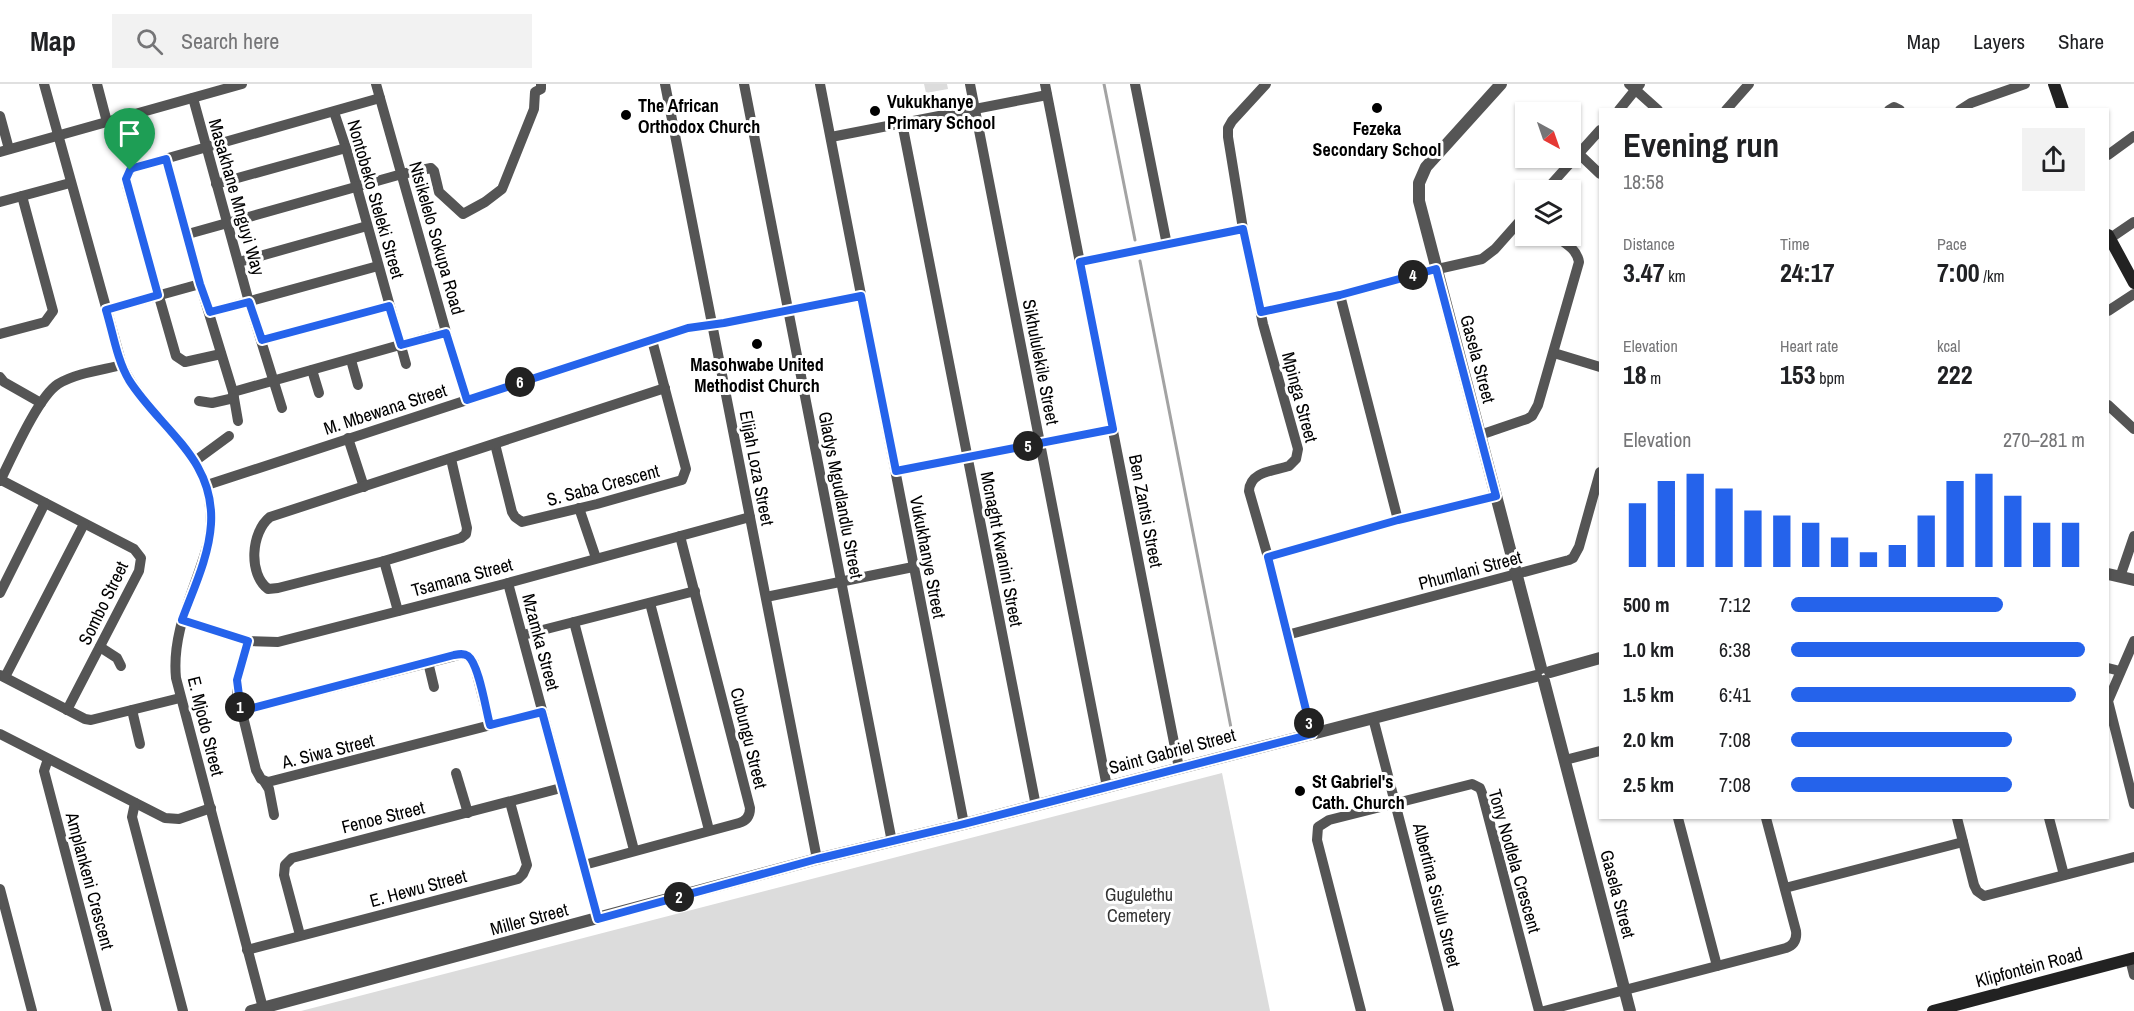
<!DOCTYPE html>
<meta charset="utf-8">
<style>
:root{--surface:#fff;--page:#f2f2f2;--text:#202124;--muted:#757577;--line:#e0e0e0;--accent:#2563eb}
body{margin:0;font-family:"Archivo Narrow",sans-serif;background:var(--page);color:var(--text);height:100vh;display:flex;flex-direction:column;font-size:22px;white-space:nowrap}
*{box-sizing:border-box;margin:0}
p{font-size:20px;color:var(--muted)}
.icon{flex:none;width:33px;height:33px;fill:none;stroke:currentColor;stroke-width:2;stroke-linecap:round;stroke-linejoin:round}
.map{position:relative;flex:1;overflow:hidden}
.drawer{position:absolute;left:1599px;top:24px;width:510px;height:711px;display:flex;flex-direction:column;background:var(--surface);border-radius:0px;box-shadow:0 2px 4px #0004}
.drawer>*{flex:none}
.needle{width:39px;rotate:140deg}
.tools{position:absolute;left:1515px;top:18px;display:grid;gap:12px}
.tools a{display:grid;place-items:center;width:66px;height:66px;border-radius:0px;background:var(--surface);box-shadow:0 2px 4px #0004;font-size:30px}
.pin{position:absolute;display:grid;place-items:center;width:51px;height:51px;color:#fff;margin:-62px -26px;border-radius:50% 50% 50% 0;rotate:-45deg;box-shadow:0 0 6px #0007}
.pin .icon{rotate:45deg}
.km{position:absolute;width:30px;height:30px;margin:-15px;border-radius:50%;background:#222;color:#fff;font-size:16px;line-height:30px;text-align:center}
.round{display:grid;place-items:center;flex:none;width:63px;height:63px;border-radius:0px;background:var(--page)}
.headline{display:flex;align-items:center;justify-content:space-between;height:102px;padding:0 24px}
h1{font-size:33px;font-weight:700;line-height:45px}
.metrics{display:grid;grid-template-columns:repeat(3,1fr);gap:9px;height:102px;padding:6px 24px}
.metrics div{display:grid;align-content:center}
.metrics b{font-size:26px;font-weight:700}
.metrics small{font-size:16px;font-weight:400}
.metrics p{font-size:16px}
.chart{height:168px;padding:12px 24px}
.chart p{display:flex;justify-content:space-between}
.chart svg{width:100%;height:108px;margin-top:6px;stroke:var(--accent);stroke-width:6}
ul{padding:0 24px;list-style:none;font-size:20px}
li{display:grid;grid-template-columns:96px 72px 1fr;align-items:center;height:45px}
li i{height:15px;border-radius:8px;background:var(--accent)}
header{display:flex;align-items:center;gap:36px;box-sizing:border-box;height:84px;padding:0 30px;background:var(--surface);border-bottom:2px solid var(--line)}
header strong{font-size:28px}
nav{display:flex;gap:33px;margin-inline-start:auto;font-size:21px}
.search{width:420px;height:54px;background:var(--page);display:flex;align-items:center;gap:15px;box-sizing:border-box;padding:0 21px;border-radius:0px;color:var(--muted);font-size:22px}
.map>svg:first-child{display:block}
.green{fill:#dcdcdc}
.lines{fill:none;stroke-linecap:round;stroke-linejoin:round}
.stream{stroke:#a3a3a3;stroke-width:3}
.minor{stroke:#555;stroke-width:10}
.tertiary{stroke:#555;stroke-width:12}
.secondary{stroke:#222;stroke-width:12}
.route-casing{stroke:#fff;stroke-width:12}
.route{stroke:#2563eb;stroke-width:8}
.poi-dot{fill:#000;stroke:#fff;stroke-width:2}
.labels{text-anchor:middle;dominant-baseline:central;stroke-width:6;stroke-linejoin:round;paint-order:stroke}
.poi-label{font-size:18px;font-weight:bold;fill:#000;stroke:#fff;text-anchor:start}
.street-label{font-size:18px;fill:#000;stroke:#fff}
.park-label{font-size:18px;fill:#333;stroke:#fff}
</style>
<header>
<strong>Map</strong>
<div class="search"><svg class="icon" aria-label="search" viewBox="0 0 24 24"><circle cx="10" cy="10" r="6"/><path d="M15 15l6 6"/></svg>Search here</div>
<nav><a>Map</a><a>Layers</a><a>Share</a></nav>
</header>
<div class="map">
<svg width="2134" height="927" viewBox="0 0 2134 927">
<rect width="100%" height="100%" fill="#fff"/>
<g class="green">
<path d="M924,0h23l1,5 -22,4z"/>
<path d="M1222,689l48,238h-969z"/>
</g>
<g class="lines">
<g class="stream">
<path d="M1104,0l31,156"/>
<path d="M1140,177l93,477"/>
</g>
<g class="minor">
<path d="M44,0l78,281c31,67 100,84 87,174 -11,46 -38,89 -33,139l87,330"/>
<path d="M97,0l10,38"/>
<path d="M376,0l70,248 21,68"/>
<path d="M665,0l152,775"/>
<path d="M744,0l148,758"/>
<path d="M820,0l144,740"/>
<path d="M970,0l137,703"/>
<path d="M1045,0l134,684"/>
<path d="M1135,0l32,161"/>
<path d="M1266,0l-34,37 -4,7v9l15,92 20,95 35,125 -2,10 -7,7c-15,5 -39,5 -40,25l19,66 44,177"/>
<path d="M1629,0l29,26"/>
<path d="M193,14l56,204 33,106"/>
<path d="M1619,26l21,-26"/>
<path d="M1726,26l23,-26"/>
<path d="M1889,26l5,-3 6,3"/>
<path d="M1960,26l11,-7 54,-19"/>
<path d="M334,28l12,36 60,216"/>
<path d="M0,32l9,33"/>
<path d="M902,39l134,683"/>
<path d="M831,53l216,-42"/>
<path d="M0,68l242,-68"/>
<path d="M1579,70l21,20"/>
<path d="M2108,71l26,-19"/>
<path d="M166,75l34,125 33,108 5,29"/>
<path d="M216,100l130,-36"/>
<path d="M1546,106l54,-60"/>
<path d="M0,118l70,-19"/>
<path d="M188,150l214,-60 29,-6 3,3 5,21 24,22 22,-12 17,-13 32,-80 1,-17 6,-3v-5"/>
<path d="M2109,155l25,-17"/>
<path d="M239,178l128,-36"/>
<path d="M1080,178l163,-33"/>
<path d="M1340,211l58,225"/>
<path d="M106,226l94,-26"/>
<path d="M2108,227l26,-17"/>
<path d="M210,228l168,-46"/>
<path d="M1261,228l79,-17 89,-24 53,-12 13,-10 31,-35"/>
<path d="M0,250l45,-12 8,-11 -31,-115"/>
<path d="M262,256l127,-34"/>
<path d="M1554,269l46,14"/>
<path d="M221,270l-36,8 -9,-6 -49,-171c-1,-7 0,-13 6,-17l247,-70"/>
<path d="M351,276l7,25"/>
<path d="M312,286l7,23"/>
<path d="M0,293l4,5 37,21"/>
<path d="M233,308l213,-60"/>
<path d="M199,317l13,2 22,-5"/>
<path d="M2108,321l26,24"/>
<path d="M1480,351l47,-16 5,-3 6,-11 41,-143c-2,-13 -14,-19 -24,-26"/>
<path d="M348,354l16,49"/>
<path d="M495,360l17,68 3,5 7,5 75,-18 85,-24 4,-11 -34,-129"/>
<path d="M451,375l16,69 -1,6 -5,4 -77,23 -106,27 -10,1c-20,-15 -17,-57 2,-72l395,-129"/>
<path d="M195,377l34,-25"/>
<path d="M896,387l217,-42"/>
<path d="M1,396l133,69 7,9 -2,13 -72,139"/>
<path d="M0,397c12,-24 38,-84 58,-97 18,-11 44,-14 64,-19"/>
<path d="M207,401l481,-157 36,-5 137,-27"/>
<path d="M579,424l17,50"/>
<path d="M1268,473l130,-37 98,-24"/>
<path d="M384,477l14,50"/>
<path d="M2120,493l14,-41"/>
<path d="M508,499l90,336"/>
<path d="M0,509l45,-90"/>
<path d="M766,513l147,-30"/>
<path d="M650,519l59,227"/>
<path d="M182,536l66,21 30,1 230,-59 242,-66"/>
<path d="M574,538l60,228"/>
<path d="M523,551l172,-44"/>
<path d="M1287,551l282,-75 4,-2 6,-11 21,-75"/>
<path d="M248,557l-11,39v12l19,78 5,9 7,3 274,-70"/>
<path d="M2134,557l-26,60 26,103"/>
<path d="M100,563l17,11 4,8"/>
<path d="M428,578l6,25"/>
<path d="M2108,584l12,3"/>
<path d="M0,591l85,44 6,1 89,-22"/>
<path d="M5,593l79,-153"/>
<path d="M132,626l8,34"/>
<path d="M241,627l222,-57 6,3 5,6 16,62"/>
<path d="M1373,634l76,293"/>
<path d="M0,650l165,84 14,1 32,-11"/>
<path d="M48,675l-4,12 63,240"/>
<path d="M1565,676l35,-9"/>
<path d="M456,689l12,40"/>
<path d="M264,697l5,8 5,26"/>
<path d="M135,719l-3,14 51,194"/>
<path d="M1678,734l39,148"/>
<path d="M1957,734l17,67 3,6 7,5 150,-39"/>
<path d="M2049,734l15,57"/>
<path d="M584,781l155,-42c7,-2 11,-7 11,-15l-70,-272"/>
<path d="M1785,804l178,-46"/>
<path d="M0,805l32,122"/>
<path d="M300,851l-16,-60 1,-10 7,-7 269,-70"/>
<path d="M247,866l271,-71 5,-5 4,-9 -17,-63"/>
<path d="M2130,875l4,16"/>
<path d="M1361,927l-44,-171 1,-13 11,-7 143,-36 8,4 2,5 57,218"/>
<path d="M1544,927l242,-63c8,-3 11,-9 10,-17l-30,-113"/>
</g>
<g class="tertiary">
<path d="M1501,0l-75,83 -7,16v18l122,467"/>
<path d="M2108,490l26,6"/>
<path d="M1550,588l50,-14"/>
<path d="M1544,597l86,330"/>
<path d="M251,927l566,-152 147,-35 572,-148"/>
</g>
<g class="secondary">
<path d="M2054,0l9,26"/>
<path d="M2108,151l26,48"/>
<path d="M1933,927l201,-53"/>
</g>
</g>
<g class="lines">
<defs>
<path id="route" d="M166,75l34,125 10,28 39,-10 13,38 127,-34 12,39 45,-12 21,67 221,-72 36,-5 137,-27 35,175 217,-42 -33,-167 163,-33 18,83 79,-17 96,-26 60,227 -98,24 -130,37 44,177 -348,90 -147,35 -219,60 -56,-207 -52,13c-4,-14 -11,-61 -22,-69 -4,-3 -9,-2 -14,-1l-213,56 -4,-31 11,-39 -66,-21c11,-30 27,-63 29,-96 4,-66 -51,-95 -82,-144 -12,-20 -16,-47 -23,-70l52,-15 -32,-116 4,-9 3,-2z"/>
</defs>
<use href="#route" class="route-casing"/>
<use href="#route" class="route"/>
</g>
<g class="poi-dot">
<circle cx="1377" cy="24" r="6"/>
<circle cx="875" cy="27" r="6"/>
<circle cx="626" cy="31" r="6"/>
<circle cx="757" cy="260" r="6"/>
<circle cx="1300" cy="707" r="6"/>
</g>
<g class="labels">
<g class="poi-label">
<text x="887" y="17">Vukukhanye<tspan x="887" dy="21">Primary School</tspan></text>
<text x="638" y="21">The African<tspan x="638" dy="21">Orthodox Church</tspan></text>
<text x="1377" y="44" text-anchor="middle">Fezeka<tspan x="1377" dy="21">Secondary School</tspan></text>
<text x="757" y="280" text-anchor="middle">Masohwabe United<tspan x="757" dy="21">Methodist Church</tspan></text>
<text x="1312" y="697">St Gabriel's<tspan x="1312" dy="21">Cath. Church</tspan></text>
</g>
<g class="street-label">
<text transform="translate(237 113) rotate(74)">Masakhane Mnguyi Way</text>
<text transform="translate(376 115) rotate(74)">Nontobeko Steleki Street</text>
<text transform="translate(437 154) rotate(74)">Ntsikelelo Sokupa Road</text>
<text transform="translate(1478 275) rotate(75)">Gasela Street</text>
<text transform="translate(1041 278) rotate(79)">Sikhululekile Street</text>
<text transform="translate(1300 313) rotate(75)">Mpinga Street</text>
<text transform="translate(385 325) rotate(-18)">M. Mbewana Street</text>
<text transform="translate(757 384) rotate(79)">Elijah Loza Street</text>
<text transform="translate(603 401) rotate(-15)">S. Saba Crescent</text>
<text transform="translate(841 411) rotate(79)">Gladys Mgudlandlu Street</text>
<text transform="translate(1146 427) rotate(79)">Ben Zantsi Street</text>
<text transform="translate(1002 465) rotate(79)">Mcnaght Kwanini Street</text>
<text transform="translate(928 473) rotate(79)">Vukukhanye Street</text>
<text transform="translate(1470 486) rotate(-15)">Phumlani Street</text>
<text transform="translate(462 493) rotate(-15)">Tsamana Street</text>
<text transform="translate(103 519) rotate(-64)">Sombo Street</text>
<text transform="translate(541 558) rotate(75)">Mzamka Street</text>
<text transform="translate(206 642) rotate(76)">E. Mjodo Street</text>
<text transform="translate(749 654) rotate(76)">Cubungu Street</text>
<text transform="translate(328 667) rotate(-14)">A. Siwa Street</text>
<text transform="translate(1172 667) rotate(-15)">Saint Gabriel Street</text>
<text transform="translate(383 733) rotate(-14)">Fenoe Street</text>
<text transform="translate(1515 777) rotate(74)">Tony Nodlela Crescent</text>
<text transform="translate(90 797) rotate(75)">Amplankeni Crescent</text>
<text transform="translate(418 804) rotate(-15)">E. Hewu Street</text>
<text transform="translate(1618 810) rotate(75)">Gasela Street</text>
<text transform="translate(1437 811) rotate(76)">Albertina Sisulu Street</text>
<text transform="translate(529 835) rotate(-15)">Miller Street</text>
<text transform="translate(2029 883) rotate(-15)">Klipfontein Road</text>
</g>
<g class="park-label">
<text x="1139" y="810">Gugulethu<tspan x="1139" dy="21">Cemetery</tspan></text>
</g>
</g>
</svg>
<div class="tools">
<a><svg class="needle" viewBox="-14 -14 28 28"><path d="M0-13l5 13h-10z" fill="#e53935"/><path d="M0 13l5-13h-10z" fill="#757577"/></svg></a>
<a><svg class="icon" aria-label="layers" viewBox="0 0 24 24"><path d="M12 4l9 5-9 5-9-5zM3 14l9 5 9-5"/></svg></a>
</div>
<div class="pin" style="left:130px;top:86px;background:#1e9e55"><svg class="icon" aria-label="arrive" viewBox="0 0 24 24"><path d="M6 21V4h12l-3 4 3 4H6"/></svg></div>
<b class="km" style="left:240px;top:623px">1</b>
<b class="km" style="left:679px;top:813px">2</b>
<b class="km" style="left:1309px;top:639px">3</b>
<b class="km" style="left:1413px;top:191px">4</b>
<b class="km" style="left:1028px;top:362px">5</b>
<b class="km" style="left:520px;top:298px">6</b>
<section class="drawer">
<div class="headline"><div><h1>Evening run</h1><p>18:58</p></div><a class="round"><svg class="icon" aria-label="share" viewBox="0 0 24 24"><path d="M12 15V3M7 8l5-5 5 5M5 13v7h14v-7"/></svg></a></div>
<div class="metrics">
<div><p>Distance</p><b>3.47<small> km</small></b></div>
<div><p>Time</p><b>24:17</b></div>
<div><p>Pace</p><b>7:00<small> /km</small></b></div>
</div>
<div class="metrics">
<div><p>Elevation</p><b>18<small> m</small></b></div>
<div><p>Heart rate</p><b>153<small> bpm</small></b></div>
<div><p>kcal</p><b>222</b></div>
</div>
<div class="chart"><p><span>Elevation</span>270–281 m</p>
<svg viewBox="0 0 160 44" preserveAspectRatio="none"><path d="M5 44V18M15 44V9M25 44V6M35 44V12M45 44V21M55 44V23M65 44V26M75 44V32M85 44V38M95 44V35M105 44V23M115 44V9M125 44V6M135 44V15M145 44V26M155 44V26"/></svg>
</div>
<ul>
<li><b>500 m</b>7:12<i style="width:72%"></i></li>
<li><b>1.0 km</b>6:38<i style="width:100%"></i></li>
<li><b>1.5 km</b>6:41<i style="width:97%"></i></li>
<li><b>2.0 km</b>7:08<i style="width:75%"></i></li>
<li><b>2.5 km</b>7:08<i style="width:75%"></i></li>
</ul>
</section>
</div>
